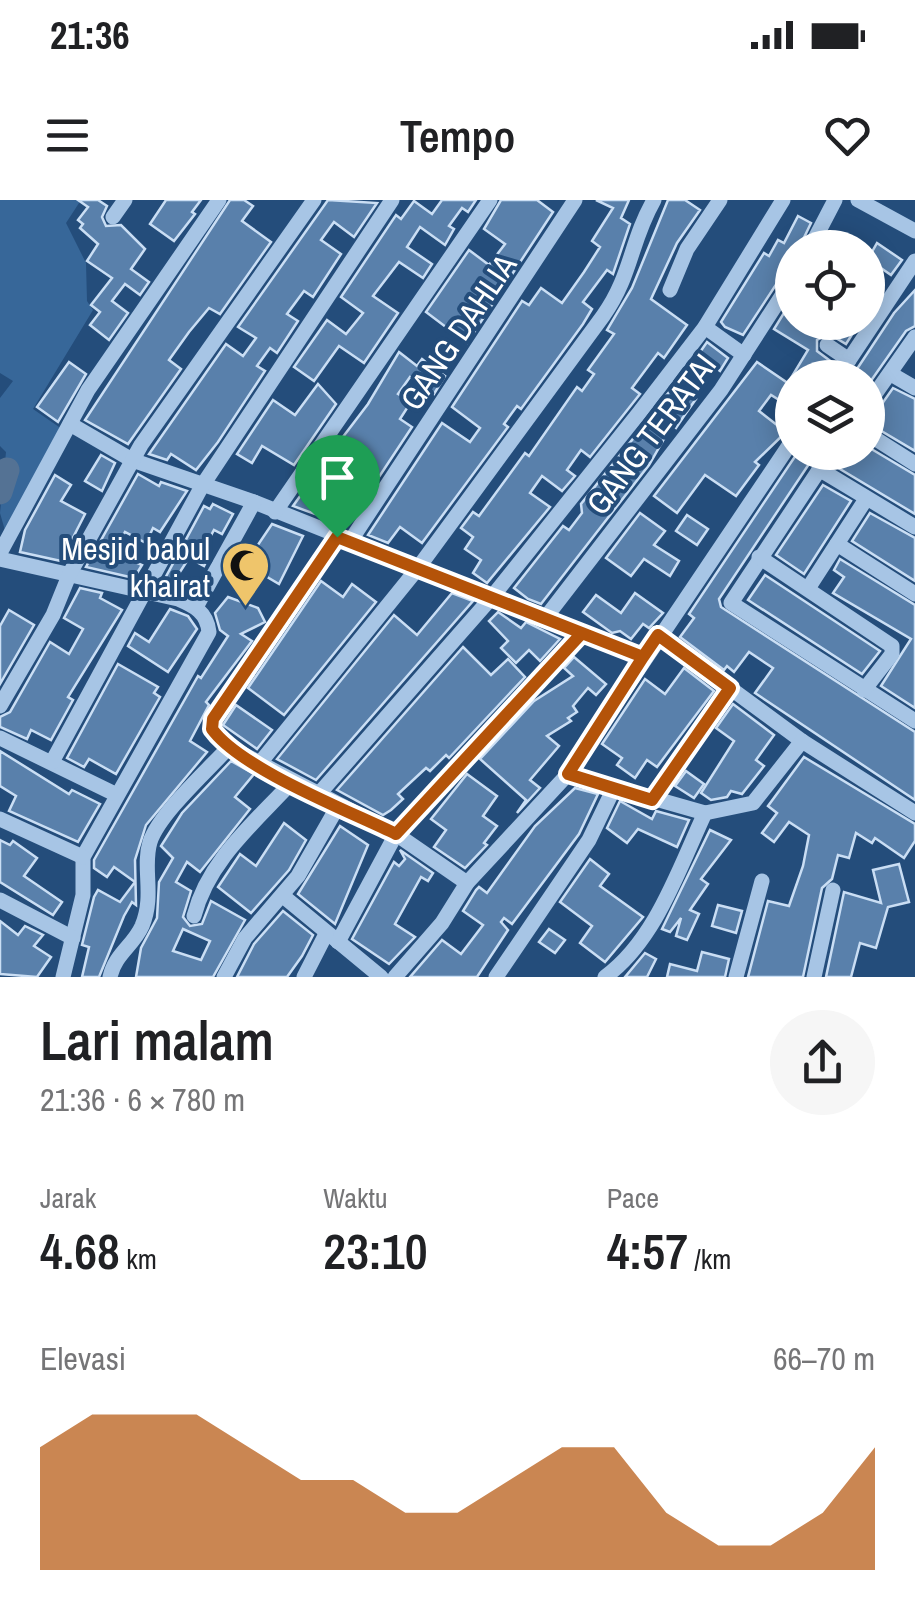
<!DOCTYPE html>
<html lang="id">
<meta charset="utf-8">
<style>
:root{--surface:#fff;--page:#f6f6f6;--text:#202124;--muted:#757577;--accent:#b45309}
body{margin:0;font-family:"Archivo Narrow",sans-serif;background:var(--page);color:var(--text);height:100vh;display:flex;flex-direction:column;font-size:38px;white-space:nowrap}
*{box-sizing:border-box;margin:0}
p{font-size:32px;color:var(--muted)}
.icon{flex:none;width:55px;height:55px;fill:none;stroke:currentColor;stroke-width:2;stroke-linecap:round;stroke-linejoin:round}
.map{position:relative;height:777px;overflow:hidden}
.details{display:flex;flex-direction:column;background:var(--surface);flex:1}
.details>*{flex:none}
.fabs{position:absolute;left:775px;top:30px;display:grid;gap:20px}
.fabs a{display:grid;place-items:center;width:110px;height:110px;border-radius:50%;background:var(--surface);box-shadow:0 5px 25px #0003;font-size:50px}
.pin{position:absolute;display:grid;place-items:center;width:85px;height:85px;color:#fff;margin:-102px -42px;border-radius:50% 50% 50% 0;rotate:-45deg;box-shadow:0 0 10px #0007}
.pin .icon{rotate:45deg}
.round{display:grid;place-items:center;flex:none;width:105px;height:105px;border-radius:52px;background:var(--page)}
.headline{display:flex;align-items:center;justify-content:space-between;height:170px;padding:0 40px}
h1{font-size:55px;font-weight:600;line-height:75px}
.figures{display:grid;grid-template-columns:repeat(3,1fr);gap:15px;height:170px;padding:10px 40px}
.figures div{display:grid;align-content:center}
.figures b{font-size:50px;font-weight:600}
.figures small{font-size:28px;font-weight:400}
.figures p{font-size:28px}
.chart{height:280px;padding:20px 40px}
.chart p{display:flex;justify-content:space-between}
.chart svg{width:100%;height:180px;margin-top:10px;fill:var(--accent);opacity:.7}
.status{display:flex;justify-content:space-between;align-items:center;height:70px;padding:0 50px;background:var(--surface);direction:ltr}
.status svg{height:28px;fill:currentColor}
header{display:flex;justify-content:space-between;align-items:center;height:130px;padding:0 40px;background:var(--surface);font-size:45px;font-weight:600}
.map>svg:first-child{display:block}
.green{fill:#376799}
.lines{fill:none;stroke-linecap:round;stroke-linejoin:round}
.river{stroke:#547294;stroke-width:25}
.building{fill:#5980ab;stroke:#cadef4;stroke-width:2.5;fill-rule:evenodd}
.minor{stroke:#a7c5e5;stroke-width:15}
.route-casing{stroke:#fff;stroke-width:20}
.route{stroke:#b45309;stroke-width:12}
.labels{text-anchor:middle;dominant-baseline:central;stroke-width:8;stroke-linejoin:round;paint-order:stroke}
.street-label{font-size:32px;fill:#fff;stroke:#244d7b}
.poi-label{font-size:32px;fill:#fff;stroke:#244d7b;text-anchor:end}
</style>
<div class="status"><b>21:36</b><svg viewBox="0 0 49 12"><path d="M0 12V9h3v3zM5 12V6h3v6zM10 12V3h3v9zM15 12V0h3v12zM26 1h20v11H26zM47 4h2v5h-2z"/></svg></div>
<header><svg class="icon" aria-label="menu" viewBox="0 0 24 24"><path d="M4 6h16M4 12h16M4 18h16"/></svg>Tempo<svg class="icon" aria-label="heart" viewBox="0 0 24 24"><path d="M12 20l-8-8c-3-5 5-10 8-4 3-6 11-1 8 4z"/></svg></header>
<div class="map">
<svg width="915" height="777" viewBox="0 0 915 777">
<rect width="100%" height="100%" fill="#244d7b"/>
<path class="green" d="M0,0h81l-15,23 20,40 1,38 6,9 -60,99 26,18 -2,13 -51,94 -6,-21 6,-61 -6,-6v-48l13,-17 -13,-8z"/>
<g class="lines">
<path class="river" d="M0,292l7,-22"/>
</g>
<g class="building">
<path d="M78,0h20l9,6 -5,11 4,9 15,-1 24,24 -14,20 18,13 -9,13 -15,-11 -13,17 16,12 -19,27 -19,-15 10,-13 -9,-7 21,-27 -25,-17 11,-17 -18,-16 3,-4 -5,-4 10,-13z"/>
<path d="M166,0h35l-9,12 3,2 -21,27 -24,-17z"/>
<path d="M230,0h14l9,6 -11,15 29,21 -51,72 -11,-6 -20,24 -20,28 12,9 -53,75 -43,-24z"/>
<path d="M328,0l49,3 -23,34 -20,-15 -13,18 20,14 -28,43 -9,-6 -17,23 11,7 -21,32 -7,-5 -13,18 8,5 -47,71 -22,28 -25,-16 -4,6 -18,-6 77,-110 17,12 13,-18 -18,-11z"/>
<path d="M442,0h34l-8,12 -6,-4 -13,18 5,3 -9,16 -25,-18 -13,20 25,17 -9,14 -24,-16 -26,34 25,17 -34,50 -25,-17 -25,35 -20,-14 33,-47 19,14 17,-21 -22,-16 55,-82 5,4 13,-18 18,13z"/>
<path d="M501,0h36l16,12 -86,131 -41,-31 43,-62 20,15 16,-21 -21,-15z"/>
<path d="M596,0h33l-8,18 9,6 -17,50 -6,-4 -24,32 9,7 -9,15 -62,85 -4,-3 -13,18 4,3 -86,116 -22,-16 -12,16 -20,-8 74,-112 28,19 10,-14 -28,-21 70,-106 7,4 12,-17 21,15 22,-31 16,-25 -8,-6 21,-33z"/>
<path d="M668,0h17l15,10 -23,33 -26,56 36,26 -23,33 -6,-5 -26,35 8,6 -50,63 -9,-7 -14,20 8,6 -13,15 -20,-15 -12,17 20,14 -63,76 -14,-10 8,-13 -16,-11 8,-12 -12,-9 12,-16 6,4 46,-63 4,3 48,-69 5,4 12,-17 -6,-4 26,-36 -7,-4 25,-42z"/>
<path d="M798,16l13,7 -12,25h-7v21l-9,5 -40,61 -18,-8 -4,-5 43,-69 5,3 9,-16 6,3z"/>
<path d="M877,43l25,17 -11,15 -23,-16z"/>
<path d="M915,90v36l-9,5 -38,54v-7h-17l43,-65z"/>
<path d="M792,100v22h68l-14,22 -17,-10 -12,6v11l16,12 -7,15h-35l17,-28 -34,-21z"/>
<path d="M707,142l21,16 -8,13 -22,-16z"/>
<path d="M399,152l18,14 5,-7 23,17 -11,18 -24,-17 -12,17 13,8 -11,17 12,8 -45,68 -26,-17 -4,7 -20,-14 51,-67z"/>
<path d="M69,162l17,12 -28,48 -21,-15z"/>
<path d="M757,162l35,24v22l-21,-13 -12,16 27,21 -31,30 4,3 -23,31 -31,-21 -28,38 -23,-17z"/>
<path d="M318,184l18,20 -42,61 -32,-19 -10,17 -15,-9 36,-54 22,15z"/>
<path d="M676,184l20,15 -12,17 -8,12 -4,-3 -23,40 -108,139 -13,-5 -14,-11 49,-62 6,4 13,-17 -1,-9 71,-89 7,5 13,-18 -7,-5z"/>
<path d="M893,188l22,11v52l-47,-28v-8l9,-4z"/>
<path d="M868,247l47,28v39l-80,-48 7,-14h26z"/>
<path d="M798,252h19l-98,147 2,8 194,125v68l-160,-107 18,-25 -24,-16 -15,20 -7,-6 -3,4 -44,-33 14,-19 -5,-4z"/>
<path d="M101,255l14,8 -13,28 -17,-10z"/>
<path d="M138,274l21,12 2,-4 26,9 -27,41 -7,-4 -7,15 -21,-11 -11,21 28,12 -8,13 -48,-11z"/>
<path d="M55,275l16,10 -10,16 24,13 -24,47 -41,-9 5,-22z"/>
<path d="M823,285l28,16 -47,73 -28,-19z"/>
<path d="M306,288l45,30 -5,8 -29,-16 -2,4 -22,-8z"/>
<path d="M213,304l20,10 -11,20 -8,-4 -12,22 7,4 -5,10 -15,-8 -13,20 19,7 -4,8 -29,-9 42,-78 6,3z"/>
<path d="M640,313l25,18 -11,14 25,16 -9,15 -26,-17 -13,17 -25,-18z"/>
<path d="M870,313l45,25v43l-63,-40z"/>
<path d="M687,315l21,14 -11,16 -21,-14z"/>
<path d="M272,324l31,12 -24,48 -34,-20z"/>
<path d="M840,359l75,46v103l-34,-22 30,-47 -78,-46 11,-16 -10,-7z"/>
<path d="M765,375l115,76 -18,23 -114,-74z"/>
<path d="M321,381l22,16 9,-13 24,18 -92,113 -36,-27z"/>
<path d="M80,388l22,5 -2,5 22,12 -54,87 5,3 -22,40 -20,-10 -4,9 -27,-12v-10l10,-5 40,-70 19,12 14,-25 -19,-11z"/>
<path d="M452,393l21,8 -157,179 -39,-21 117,-144 23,20z"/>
<path d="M635,393l28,20 -14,15 -6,-4 -12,15 -11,-8 -8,2 -29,-21 13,-17 25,18z"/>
<path d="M228,397l30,11 7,14 -24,12 11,7 -46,61 3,3 -19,36 17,11 -61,73 -11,35 1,45 -4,-3 -8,14 -25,61h-17l7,-30 -7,-2 12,-48 4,-7 22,12 15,-20 -21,-15 -7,10 -13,-9v-8l104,-184 3,2 27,-42 -8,-6 -5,-17z"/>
<path d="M170,409l18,7 9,13 -29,43 -40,-26 7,-13 14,9z"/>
<path d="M9,410l25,15 -34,59v-58z"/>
<path d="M498,412l23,16 5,-6 34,17 -20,22 -11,-11 -13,13 -15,-15 7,-7 -19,-20z"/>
<path d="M463,447l28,28 17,-16 17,18 -76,81 -3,-3 -16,16 -4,-3 -28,26 5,5 -12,11 -8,5 -46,-25z"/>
<path d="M574,457l32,27 -10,11 -8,-7 -15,18 4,6 -9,6 3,3 -24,15 12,10 -29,34 10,8 -23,25 9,-13 -46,-41 54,-58 39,-25 -9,-8z"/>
<path d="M118,464l40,23 -4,6 6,4 -44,77 -27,-15 -5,8 -17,-9z"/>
<path d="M684,468l30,23 -57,76 -10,-7 -12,18 -18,-13 5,-7 -20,-14 43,-65 20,15z"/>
<path d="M733,504l41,31 -18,25 8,6 -22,28 -11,-3 -4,6 -16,3 -10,-7 33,-52 -18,-13z"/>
<path d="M236,505l36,25 -15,19 -34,-24z"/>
<path d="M0,551l69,43 3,-4 28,14 -22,38 -69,-31 7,-15 -16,-10z"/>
<path d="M804,557l111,67v17l-11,17 -29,-20 -3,5 -16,-10 -7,25 -11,-3 -6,24 -10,9 -19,89h-55l20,-76 21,5 14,-40 6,-31 -20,-13 -15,20 -12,-9 15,-20 -9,-7z"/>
<path d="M231,561l23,13 -19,23 15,12 -50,63 -13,-10 -11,20 15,9 -8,26 7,9 12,-2 9,-23 34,19 -32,57h-77l5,-29 16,-30 2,-36 14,-24 -12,-12 21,-33zM183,729l27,12 -9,19 -28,-9z"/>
<path d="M686,571l18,13 -10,14 -19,-12z"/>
<path d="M467,574l30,22 -14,20 14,10 -13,17 3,2 -22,23 -31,-21 12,-17 -15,-11z"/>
<path d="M575,588l23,6 -19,40 -67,90 -8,-6 -3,4 7,8 -31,47h-67l32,-37 19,14 22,-29 -20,-14 13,-21 3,-3 8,6 48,-67z"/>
<path d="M620,601l32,18 4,-8 33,9 -12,27 -39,-18 -11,14 -20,-15z"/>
<path d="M284,623l22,17 -17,30 -38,43 -33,-26 22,-33 16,12z"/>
<path d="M340,626l28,19 -33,79 -37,-30z"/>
<path d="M710,630l21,10 -30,39 7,5 -18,26 9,4 -12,26 -11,-4 5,-18 -11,14 -8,-3z"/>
<path d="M0,640l10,5 3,-4 24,17 -13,18 38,26 -9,13 -53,-33z"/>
<path d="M400,650l33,23 -5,8 -7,-4 -26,47 20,13 -26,27 -37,-25 42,-77 5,4 6,-7z"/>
<path d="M590,659l19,15 -9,12 43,31 -38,45 -25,-19 12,-17 -32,-24z"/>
<path d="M899,664l10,38 -21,5 -12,41 -16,-5 -9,34h-25l18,-85 37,11 -8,-33z"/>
<path d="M718,705l24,6 -6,22 -24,-7z"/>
<path d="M283,711l30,24 -11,21 -15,21h-50l17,-33z"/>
<path d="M0,721l18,14 7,-9 18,9 -9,11 17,11 -14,20 -37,-3z"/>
<path d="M549,729l16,11 -10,13 -16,-11z"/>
<path d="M702,752l27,7 -4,18h-58l3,-13 27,7z"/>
<path d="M645,753l11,6 -9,18h-22z"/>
</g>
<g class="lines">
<g class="minor">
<path d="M858,0l57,31"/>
<path d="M113,17l12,-17"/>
<path d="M810,48l25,-48"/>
<path d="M670,90l17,-41 33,-49"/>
<path d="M705,127l39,28"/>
<path d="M827,145l22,15"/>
<path d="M891,174l24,14"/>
<path d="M837,178l78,-117"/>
<path d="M868,204l47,-67"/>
<path d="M70,224l62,36 122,42 389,155"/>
<path d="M868,234l47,30"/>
<path d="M831,252l-100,151 184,118"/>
<path d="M819,269l96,58"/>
<path d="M275,312l215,-312"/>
<path d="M337,337l-124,182 -2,10 18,18 167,87 71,49"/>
<path d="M349,343l226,-343"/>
<path d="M837,344l78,50"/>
<path d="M0,353l88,-163 131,-190"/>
<path d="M759,357l133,89v8l-28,36"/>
<path d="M0,359l178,40c16,7 29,13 31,33l-126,225v38l-20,82"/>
<path d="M809,387l57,-88"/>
<path d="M196,407l58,-105"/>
<path d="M546,417l175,-227 71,-110"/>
<path d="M658,435l144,106 113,72"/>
<path d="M0,506l53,-91 17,-42 71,-128 173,-245"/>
<path d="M0,538l115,56"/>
<path d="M52,562l150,-276 190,-286"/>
<path d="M259,564l159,-196 185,-252c29,-41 27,-74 51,-116"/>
<path d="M568,574l137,39"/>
<path d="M317,596l175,-199 147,-184 66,-86 78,-127"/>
<path d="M652,600l78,-112"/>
<path d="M0,619l83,38"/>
<path d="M283,696l98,81"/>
<path d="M0,700l73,38"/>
<path d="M194,716c14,-55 60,-93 97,-133"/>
<path d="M338,742l58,-108 185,-201"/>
<path d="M110,777c5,-23 23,-31 32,-51 13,-31 0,-58 8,-84 9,-28 58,-72 79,-95"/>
<path d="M224,777l21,-39 53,-62 40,-70"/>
<path d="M304,777l22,-43"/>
<path d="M395,777l47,-54 25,-40 101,-109 224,-333"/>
<path d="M496,777l93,-137 25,-52"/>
<path d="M605,777c51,-37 74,-109 100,-164l48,-10 49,-62"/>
<path d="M736,777l26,-96"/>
<path d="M814,777l19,-87"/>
</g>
</g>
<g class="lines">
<defs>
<path id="route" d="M337,337l306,120 -75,117 84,26 78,-112 -72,-53 -15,22 -61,-24 -186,201c-47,-23 -155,-65 -184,-105l1,-10 124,-182"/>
</defs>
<use href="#route" class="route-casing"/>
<use href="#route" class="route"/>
</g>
<defs>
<symbol id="mosque-pin" viewBox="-11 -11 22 30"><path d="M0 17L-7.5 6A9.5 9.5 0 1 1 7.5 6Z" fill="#efc56b" stroke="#244d7b"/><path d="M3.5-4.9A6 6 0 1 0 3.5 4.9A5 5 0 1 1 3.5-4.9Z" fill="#111"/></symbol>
</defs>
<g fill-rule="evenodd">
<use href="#mosque-pin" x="218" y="338" width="55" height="75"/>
</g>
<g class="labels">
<g class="street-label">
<text transform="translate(458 132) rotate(-56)">GANG DAHLIA</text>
<text transform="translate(651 234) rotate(-53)">GANG TERATAI</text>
</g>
<g class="poi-label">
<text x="210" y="348">Mesjid babul<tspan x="210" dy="37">khairat</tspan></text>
</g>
</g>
</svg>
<div class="fabs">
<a><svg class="icon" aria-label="locate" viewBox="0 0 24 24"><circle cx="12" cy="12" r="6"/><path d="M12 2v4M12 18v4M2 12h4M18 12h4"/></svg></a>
<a><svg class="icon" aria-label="layers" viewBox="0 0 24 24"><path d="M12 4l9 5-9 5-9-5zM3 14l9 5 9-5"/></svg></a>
</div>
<div class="pin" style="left:337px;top:337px;background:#1e9e55"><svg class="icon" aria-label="arrive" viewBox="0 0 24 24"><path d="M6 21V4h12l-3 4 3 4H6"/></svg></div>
</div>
<section class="details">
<div class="headline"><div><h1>Lari malam</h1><p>21:36 · 6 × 780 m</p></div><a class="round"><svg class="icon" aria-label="share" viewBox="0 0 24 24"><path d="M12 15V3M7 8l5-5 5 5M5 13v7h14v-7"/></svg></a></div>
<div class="figures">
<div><p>Jarak</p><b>4.68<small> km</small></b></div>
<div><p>Waktu</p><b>23:10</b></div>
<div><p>Pace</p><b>4:57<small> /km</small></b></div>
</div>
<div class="chart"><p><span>Elevasi</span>66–70 m</p>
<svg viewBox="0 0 160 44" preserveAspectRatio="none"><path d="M0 44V14L10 6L20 6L30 6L40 14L50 22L60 22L70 30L80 30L90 22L100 14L110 14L120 30L130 38L140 38L150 30L160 14V44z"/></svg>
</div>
</section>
